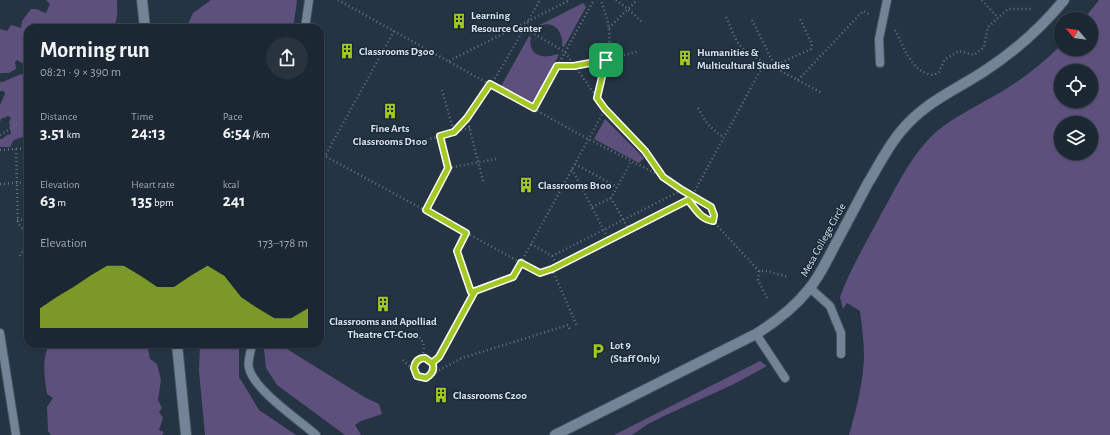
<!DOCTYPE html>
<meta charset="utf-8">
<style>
:root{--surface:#1b2732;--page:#28333e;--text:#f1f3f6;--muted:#a0a5ac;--line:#39444d;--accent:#a4c824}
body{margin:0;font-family:"Alegreya Sans",sans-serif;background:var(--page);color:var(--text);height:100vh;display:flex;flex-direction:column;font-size:15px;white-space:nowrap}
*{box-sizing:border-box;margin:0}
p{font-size:13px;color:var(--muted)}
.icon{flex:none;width:22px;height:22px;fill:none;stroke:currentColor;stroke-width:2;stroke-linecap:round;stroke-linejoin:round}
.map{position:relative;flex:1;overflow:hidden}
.side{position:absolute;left:24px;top:24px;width:300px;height:324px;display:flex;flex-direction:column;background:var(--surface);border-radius:12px;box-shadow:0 1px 3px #0004,0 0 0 1px var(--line)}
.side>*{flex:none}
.needle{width:26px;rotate:299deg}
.controls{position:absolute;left:1054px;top:12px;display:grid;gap:8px}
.controls a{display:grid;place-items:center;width:44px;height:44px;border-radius:50%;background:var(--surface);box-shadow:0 1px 3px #0004,0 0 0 1px var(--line);font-size:20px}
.pin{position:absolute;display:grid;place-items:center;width:34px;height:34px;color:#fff;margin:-17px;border-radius:8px;box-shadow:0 2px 6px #0006}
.round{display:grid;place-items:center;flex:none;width:42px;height:42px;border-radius:21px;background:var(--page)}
.summary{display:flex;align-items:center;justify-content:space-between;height:68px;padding:0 16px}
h1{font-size:22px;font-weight:700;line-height:30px}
.metrics{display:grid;grid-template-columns:repeat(3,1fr);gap:6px;height:68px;padding:4px 16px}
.metrics div{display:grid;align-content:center}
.metrics b{font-size:17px;font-weight:700}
.metrics small{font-size:11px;font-weight:400}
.metrics p{font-size:11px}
.chart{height:112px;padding:8px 16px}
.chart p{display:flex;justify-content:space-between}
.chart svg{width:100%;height:72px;margin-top:4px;fill:var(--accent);opacity:.7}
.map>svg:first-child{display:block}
.green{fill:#5d507c;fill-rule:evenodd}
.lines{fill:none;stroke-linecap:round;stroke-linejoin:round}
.service-casing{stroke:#45525f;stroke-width:10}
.tertiary-casing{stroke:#45525f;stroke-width:12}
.path{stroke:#64727f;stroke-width:2.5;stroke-dasharray:1 3;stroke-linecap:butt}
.service{stroke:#728496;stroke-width:8}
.tertiary{stroke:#728496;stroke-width:10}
.route-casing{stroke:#fff;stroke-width:8}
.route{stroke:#a4c824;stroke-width:5}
.labels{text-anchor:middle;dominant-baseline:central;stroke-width:3;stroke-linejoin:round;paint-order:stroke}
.poi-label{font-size:11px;font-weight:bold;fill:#d6e0ea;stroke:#1a2a38;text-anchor:start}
.street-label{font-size:11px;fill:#d6e0ea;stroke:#1a2a38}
</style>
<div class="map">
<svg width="1110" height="435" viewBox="0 0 1110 435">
<rect width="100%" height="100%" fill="#243443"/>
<g class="green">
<path d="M46,0h71c0,10 2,20 -5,28h-84v107l-14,5 -4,7h-10v-8h2l5,-4 4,-1 -2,-12 2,-4 -3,-2 -7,3 -1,3v-17l5,-11 -1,-3h-4v-9c9,-1 15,-7 24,-8l4,-12 -6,1 -5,-3 -2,2 1,7 -7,4h-8l-1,1v-45l7,2 4,-6 10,3 1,-7 9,-12h5l10,4 4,-9z"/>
<path d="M211,0h85l1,1 -4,27h-105l-1,-2 6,-13z"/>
<path d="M1099,0h11v435h-261c7,-24 14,-52 15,-77 0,-16 -2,-32 -4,-47l-13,-8 -4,6 -3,-12c10,-27 25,-53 39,-79 17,-30 31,-62 57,-86 19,-16 43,-27 65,-40 22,-13 42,-29 60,-47v4h30v-30h-7zM1061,71h30v30h-30zM1061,123h30v30h-30z"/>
<path d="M583,3l3,4 -22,40 -2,-1c2,-16 -12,-29 -26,-17l-2,-1z"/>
<path d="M529,36l2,1c-4,18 12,23 26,17l2,1 -27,50 -32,-17z"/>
<path d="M605,119l39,39 -5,5 -45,-24z"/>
<path d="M50,344h97l3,15 7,5 4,16 -3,20 4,8 -3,4 4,6 -4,12 5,2 -2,3h-111l-3,-4 -1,-24 6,-9 -6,-4c-2,-15 -6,-37 3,-50z"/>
<path d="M200,344h39v33l20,33 37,25h-91l-6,-64z"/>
<path d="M268,344h9l5,2 84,52 13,6 3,10 -21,7 -6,4 6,10h-16l-68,-50 -11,-17 -2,-19z"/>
<path d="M760,361l7,5 -33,18 -70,32 -16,8 -16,11h-18z"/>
</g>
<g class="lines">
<defs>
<g id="service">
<path d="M305,28l4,-28"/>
<path d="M880,63l-1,-24 8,-39"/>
<path d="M810,288l20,18 11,27v21"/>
<path d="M0,333l16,102"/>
<path d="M756,334l29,44"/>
<path d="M252,344c-1,7 -5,18 -3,24 5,22 50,52 67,67"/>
</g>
<g id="tertiary">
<path d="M142,0l3,28"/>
<path d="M177,344l9,91"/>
<path d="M555,435l201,-101c21,-13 38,-26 53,-45 11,-13 18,-29 26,-44 11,-21 22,-41 33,-62 11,-18 20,-37 34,-53 22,-27 53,-40 81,-58 31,-20 58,-44 81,-72"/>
</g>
</defs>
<use href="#service" class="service-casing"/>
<use href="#tertiary" class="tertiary-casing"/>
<g class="path">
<path d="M338,0l250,139 75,38 19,13 29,17 2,8v6l46,50"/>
<path d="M616,0l12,9 15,14"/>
<path d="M982,0l16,18"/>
<path d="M726,17c7,15 9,27 23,37l73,39"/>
<path d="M752,20l23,46"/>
<path d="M524,28l41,24 40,57 40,42 18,26"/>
<path d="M609,28l28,-28"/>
<path d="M895,30c10,18 16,43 39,45l5,-3 6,-13 14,-8 15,4 10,-8 4,-20 20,-18h23"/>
<path d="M394,31l-69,125 215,117 12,-4 25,57"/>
<path d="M449,61l121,-61"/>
<path d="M557,66c28,-1 54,-7 82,-15"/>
<path d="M774,66l37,-17 1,-5 -12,-25"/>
<path d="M798,80l65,-69 8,4"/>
<path d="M442,90l12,42"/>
<path d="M598,97c5,-23 15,-49 10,-73 -1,-8 -5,-16 -7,-24"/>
<path d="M534,108l60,-108"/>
<path d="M698,108c7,13 13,22 26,29"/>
<path d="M467,118l16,63"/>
<path d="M454,133c36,-39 60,-88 86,-133"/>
<path d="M0,135l16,-10 2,-4"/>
<path d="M415,143l55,-15"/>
<path d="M16,149l2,74 10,13"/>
<path d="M0,150l28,-2"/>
<path d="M320,153l5,3"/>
<path d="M575,164l42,23"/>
<path d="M448,168l48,-9"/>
<path d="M572,169l37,71"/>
<path d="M0,184l28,-2"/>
<path d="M683,192l19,25 4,3 7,1"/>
<path d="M592,207l19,-9"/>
<path d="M426,210l22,-42 -7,-32"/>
<path d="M17,220l11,-1"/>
<path d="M629,230l-18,-32 20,-36"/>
<path d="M466,233l-9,18 14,41 42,-15 92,-168"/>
<path d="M531,244l21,12 6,10"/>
<path d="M20,256l8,-14"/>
<path d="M552,256l130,-66"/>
<path d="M552,269l136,-69 4,-4 73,-134"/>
<path d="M767,298l-9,-18 1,-9h8l21,6"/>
<path d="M417,334c8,10 8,12 5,24"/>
<circle cx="424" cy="368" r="10"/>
<path d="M403,360l11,11"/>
<path d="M432,363l7,-6 36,-66"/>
<path d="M432,374l30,-16 106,-33 2,5"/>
</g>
<use href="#service" class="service"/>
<use href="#tertiary" class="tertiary"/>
</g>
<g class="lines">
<defs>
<path id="route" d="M606,60l-32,6h-17l-23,42 -44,-24 -23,34 -13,14 -14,4 8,32 -22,42 40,23 -9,18 14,41 4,-1 -36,66 -7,6 -7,-5c-7,0 -10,4 -11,10l3,8 9,2c6,-4 9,-9 6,-15l7,-6 36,-66 38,-14 8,-14 19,10 12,-4 136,-69c8,9 12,19 25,21l1,-6 -3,-8 -29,-17 -19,-13 -18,-26 -40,-42 -8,-11 9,-38"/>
</defs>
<use href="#route" class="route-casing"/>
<use href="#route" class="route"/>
</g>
<defs>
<symbol id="building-bare" viewBox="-9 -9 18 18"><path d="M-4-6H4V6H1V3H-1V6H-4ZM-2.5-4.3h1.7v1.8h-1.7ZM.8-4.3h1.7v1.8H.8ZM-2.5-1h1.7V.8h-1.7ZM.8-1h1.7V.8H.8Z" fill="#a4c824" stroke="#1a2a38" stroke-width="2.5" paint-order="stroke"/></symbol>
<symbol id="parking-bare" viewBox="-9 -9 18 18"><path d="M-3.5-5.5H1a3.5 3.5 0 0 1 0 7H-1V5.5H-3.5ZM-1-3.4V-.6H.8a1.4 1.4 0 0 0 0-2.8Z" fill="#a4c824" stroke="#1a2a38" stroke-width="2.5" paint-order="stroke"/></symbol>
</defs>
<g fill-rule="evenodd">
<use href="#building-bare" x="448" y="10" width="22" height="22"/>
<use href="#building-bare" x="336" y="40" width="22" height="22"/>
<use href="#building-bare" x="674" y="47" width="22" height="22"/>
<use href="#building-bare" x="379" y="100" width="22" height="22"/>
<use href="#building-bare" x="515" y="174" width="22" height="22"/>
<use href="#building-bare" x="372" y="293" width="22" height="22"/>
<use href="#parking-bare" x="587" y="340" width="22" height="22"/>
<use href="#building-bare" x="430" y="384" width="22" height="22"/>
</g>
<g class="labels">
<g class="poi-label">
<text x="471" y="15">Learning<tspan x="471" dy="13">Resource Center</tspan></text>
<text x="359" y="51">Classrooms D300</text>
<text x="697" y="52">Humanities &amp;<tspan x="697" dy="13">Multicultural Studies</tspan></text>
<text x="390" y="128" text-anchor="middle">Fine Arts<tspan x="390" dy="13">Classrooms D100</tspan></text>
<text x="538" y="185">Classrooms B100</text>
<text x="383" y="321" text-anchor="middle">Classrooms and Apolliad<tspan x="383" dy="13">Theatre CT-C100</tspan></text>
<text x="610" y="345">Lot 9<tspan x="610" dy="13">(Staff Only)</tspan></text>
<text x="453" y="395">Classrooms C200</text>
</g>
<g class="street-label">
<text transform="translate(823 240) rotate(-61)">Mesa College Circle</text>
</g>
</g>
</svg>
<div class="controls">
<a><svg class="needle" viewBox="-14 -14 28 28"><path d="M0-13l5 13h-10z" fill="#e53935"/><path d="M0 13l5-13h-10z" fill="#a0a5ac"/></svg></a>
<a><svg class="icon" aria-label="locate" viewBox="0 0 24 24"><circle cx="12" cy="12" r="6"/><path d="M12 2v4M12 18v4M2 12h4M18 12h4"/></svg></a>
<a><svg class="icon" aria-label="layers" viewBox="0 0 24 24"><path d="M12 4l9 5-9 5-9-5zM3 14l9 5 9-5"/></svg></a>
</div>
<div class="pin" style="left:606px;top:60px;background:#1e9e55"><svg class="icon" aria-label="arrive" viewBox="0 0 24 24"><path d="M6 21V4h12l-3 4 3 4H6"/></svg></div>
<section class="side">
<div class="summary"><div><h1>Morning run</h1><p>08:21 · 9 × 390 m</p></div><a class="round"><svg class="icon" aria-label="share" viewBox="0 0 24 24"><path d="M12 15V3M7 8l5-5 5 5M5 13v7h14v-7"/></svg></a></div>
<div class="metrics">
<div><p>Distance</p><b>3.51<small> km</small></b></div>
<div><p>Time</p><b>24:13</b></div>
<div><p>Pace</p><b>6:54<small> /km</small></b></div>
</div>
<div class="metrics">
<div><p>Elevation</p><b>63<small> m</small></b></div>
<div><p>Heart rate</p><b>135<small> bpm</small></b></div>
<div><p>kcal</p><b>241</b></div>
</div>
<div class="chart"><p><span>Elevation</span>173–178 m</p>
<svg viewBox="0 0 160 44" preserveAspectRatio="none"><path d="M0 44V32L10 25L20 19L30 12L40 6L50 6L60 12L70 19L80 19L90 12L100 6L110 12L120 25L130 32L140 38L150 38L160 32V44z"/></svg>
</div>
</section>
</div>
